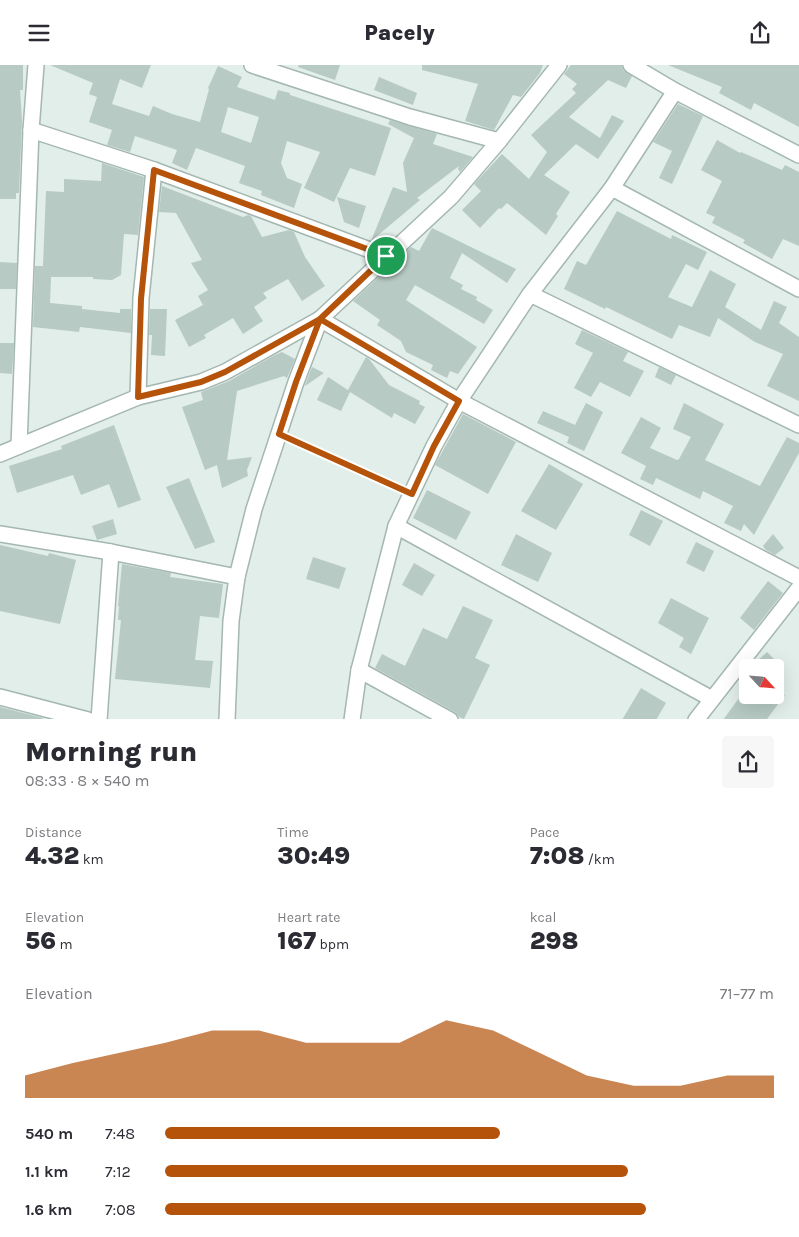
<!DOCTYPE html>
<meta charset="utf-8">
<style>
:root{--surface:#fff;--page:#f7f7f7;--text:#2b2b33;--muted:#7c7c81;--accent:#b45309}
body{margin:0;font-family:Karla,sans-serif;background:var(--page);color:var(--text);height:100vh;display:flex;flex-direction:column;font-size:19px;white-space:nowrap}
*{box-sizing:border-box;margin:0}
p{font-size:16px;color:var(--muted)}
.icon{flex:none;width:28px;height:28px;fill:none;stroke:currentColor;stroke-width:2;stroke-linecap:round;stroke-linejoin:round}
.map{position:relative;height:654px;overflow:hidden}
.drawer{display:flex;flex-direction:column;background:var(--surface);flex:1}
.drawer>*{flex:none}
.needle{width:32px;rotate:116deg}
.fabs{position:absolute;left:739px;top:594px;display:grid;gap:10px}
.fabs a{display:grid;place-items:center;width:45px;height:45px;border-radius:5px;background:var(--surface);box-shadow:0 5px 20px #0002;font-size:25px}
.pin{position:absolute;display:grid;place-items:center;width:42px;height:42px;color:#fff;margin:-21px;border:2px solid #fff;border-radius:50%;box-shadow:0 1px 5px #0007}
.round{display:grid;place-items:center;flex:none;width:52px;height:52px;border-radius:5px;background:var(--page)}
.headline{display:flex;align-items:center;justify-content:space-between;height:85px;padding:0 25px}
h1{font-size:28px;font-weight:800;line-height:38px}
.stats{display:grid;grid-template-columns:repeat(3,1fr);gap:8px;height:85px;padding:5px 25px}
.stats div{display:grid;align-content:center}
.stats b{font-size:25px;font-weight:800}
.stats small{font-size:14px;font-weight:400}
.stats p{font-size:14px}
.chart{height:140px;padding:10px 25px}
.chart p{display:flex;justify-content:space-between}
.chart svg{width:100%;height:90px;margin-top:5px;fill:var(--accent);opacity:.7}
ul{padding:0 25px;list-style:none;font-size:16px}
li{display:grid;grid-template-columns:80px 60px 1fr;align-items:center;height:38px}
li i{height:12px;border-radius:6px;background:var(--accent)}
header{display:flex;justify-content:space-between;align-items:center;height:65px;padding:0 25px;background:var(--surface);font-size:22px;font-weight:800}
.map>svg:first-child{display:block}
.building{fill:#b7cac3;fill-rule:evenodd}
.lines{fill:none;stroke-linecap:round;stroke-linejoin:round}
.minor-casing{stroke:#a4b7b1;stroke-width:18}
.path{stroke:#7fb6a7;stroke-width:3;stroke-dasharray:2.5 4;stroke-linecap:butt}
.minor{stroke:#fff;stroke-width:15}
.route-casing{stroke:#fff;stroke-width:10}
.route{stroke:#b45309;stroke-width:6}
</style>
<header><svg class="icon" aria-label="menu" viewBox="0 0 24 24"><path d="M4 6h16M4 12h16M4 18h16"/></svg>Pacely<svg class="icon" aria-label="share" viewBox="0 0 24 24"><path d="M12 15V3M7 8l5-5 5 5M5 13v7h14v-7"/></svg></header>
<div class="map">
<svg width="799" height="655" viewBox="0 0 799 655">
<rect width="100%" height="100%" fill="#e2eee9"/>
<g class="building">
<path d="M0,0h23v25h-3l2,31 -3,72h-3v6h-16z"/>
<path d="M50,0h101l-9,23 -22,-9 -8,25 37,12 4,-10 19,8 28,8 9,-33 -1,-1 10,-22 24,11 -5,10 38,13 3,-10 12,3v2l101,33 -16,48 -25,-8 -16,34 -30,-14 16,-36 -33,-11 -6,22 6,15 15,6 -8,24 -33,-13 1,-4 -23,-8 6,-17 -49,-18 -9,22 -15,-7 5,-13 -42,-14 -5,16 -23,-7 5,-15 -23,-8 8,-25 -8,-3 4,-11zM228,42l31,10 -8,26 -30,-11z"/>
<path d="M299,0h41l-5,15 -37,-13z"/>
<path d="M422,0h121l-3,8 -19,24 -8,-2 -19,35 -29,-9 13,-37 -56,-14z"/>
<path d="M571,0h51l1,5 9,6 -6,12 -18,-8 -39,37 31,21 12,-23 12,6 -26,38 -22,-15 -32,31 26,17 -14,22 2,2 -12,19 -39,-32 -6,6 -2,-1 -19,20 -18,-18 19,-19 -7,-7 28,-30 27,25 18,-27 -16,-17 45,-42 -4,-4 5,-5 -13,-10z"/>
<path d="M668,0h131v62l-45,-24 -3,7 -32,-17 3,-6z"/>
<path d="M379,12l38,16 -4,12 -39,-15z"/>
<path d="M678,39l25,12 -31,68 -13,-6 13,-27 -19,-9z"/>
<path d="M390,55l47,14 -4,10 40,13 -13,15 -2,-3 1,-3 -42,32 3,2 -49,41 22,-54 14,5 -4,-29 11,-25 -26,-14z"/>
<path d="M717,75l23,13 1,-1 41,18 3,-5 14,7v74l-16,-7 -11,20 -29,-16 2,-3 -33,-17 3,-6 -9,-4 16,-32 -21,-11z"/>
<path d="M102,98l42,14 -6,58 -14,-1 -3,41 -9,5 -19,-1v-2h-42l-1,26 32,3v3l38,4v-4h11v24l-51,-6 -1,5 -46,-5 2,-61h8l3,-75 18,1v-13l37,2z"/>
<path d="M162,121l81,31 5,-2 3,1 11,21 27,-7 5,2 11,25 20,29 -23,15 -14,-22 -25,14 4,5 -13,9 9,14 -20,13 -10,-16 -29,17 2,3 -17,9 -14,-27 28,-15 -5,-9 10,-6 -17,-27 11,-3 -26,-47 -17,-1z"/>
<path d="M337,132l29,9 -7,22 -15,-6z"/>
<path d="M617,146l54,28 1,-4 35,17 -9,18 -12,-6 -18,33 24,10 18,-37 26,14 -11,23 36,23 13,-29 13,6 -8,16 20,14v64l-32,-15 16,-32 -28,-12 -37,-24 -8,19 -31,-12 -7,14 -66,-32 -1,2 -41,-20 13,-28 9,4z"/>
<path d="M432,163l84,41 -9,14 -45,-30 -12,25 13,7 -2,4 16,8 -1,3 17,10 -9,14 -69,-39 -9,15 71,47 -19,27 -8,-3 -3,7 -16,-8 2,-5 -27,-13 -5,-11 -24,-16 3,-5 -27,-19 58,-54 8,4z"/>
<path d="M0,197l17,1 -1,26h-16z"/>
<path d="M150,244h17l-2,47 -14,-1 1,-20h-3z"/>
<path d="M582,265l46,22 -5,9 21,10 -14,26 -30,-15 -9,15 -17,-9 19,-35 -18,-9z"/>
<path d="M0,278h14l-2,31 -12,-1z"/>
<path d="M282,287l13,7 -8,19 -3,-2 -47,15 -10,69 25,-3 -5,13 1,6 -26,12 -5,-23 -12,5 -23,-63 21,-7 -2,-8 28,-11 44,-25z"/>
<path d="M366,292l3,2 20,26 31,16 -1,3 6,3 -10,17 -21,-11 -2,5 -42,-26 -9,19 -24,-11 11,-23 20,13z"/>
<path d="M312,302l12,6 -19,13v-1z"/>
<path d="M659,302l17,8 -5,10 -16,-8z"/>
<path d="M586,338l17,9 -19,39 -17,-8 2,-6 -32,-14 6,-12 32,14z"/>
<path d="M684,338l40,21 -19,36 55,26 27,-49 12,6v10l-45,82 -10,-11 -3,7 -17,-8 9,-17 -30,-15 -3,8 -44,-21 -3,7 -13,-6 6,-13 -25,-13 20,-36 20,11 -11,20 27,12 2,-1 12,-22 -18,-8z"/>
<path d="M463,349l53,28 -28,52 -53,-29z"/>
<path d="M114,360l27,75 -23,8 -9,-24 -28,11 -8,-20 -56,18 -8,-27 53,-17 -1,-3z"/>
<path d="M549,399l34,20 -27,46 -35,-19z"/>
<path d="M189,413l26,64 -20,7 -29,-62z"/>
<path d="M427,425l44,22 -15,28 -43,-22z"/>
<path d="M641,445l22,11 -13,25 -21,-11z"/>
<path d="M113,454l4,15 -20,6 -5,-14z"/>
<path d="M516,469l36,19 -14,29 -37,-17z"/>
<path d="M773,469l11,14 -9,7 -9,-5 -3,-4z"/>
<path d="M696,477l18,9 -10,21 -18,-9z"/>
<path d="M0,480l48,11 1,-3 27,7 -16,64 -60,-13z"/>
<path d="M313,492l33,11 -7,21 -33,-10z"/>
<path d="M414,498l21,12 -13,21 -20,-11z"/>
<path d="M122,499l49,9 -1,4 53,7 -4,34 -19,-2 -5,44 18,1 -3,27 -95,-9 6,-59h-3l1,-14h-1z"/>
<path d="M768,516l15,12 -29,37 -14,-12z"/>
<path d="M671,533l38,20 -18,36 -12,-7 5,-9 -26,-15z"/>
<path d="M463,541l30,14 -18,38 15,7 -26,54 -5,-2 -4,-5 -80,-44 7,-14 23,12 18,-38 24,11z"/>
<path d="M767,587l15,15h-31z"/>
<path d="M641,623l25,15 -10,17h-34z"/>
<path d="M744,630h41l-18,24 -44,1 16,-22 2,1z"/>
<path d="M0,642l43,11 -1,2h-42z"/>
</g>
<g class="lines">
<defs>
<g id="minor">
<path d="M252,0l158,52 89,24"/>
<path d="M631,0l44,26 124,64"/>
<path d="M31,65l123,40 232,86"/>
<path d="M612,123l187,101"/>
<path d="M530,229l269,131"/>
<path d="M320,254l139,82 340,177"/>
<path d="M138,332l3,-99 13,-128"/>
<path d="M19,381l12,-316 5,-65"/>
<path d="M0,389l138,-57 63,-15 24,-10 95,-53 131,-122 48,-56 60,-76"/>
<path d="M396,461l316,173"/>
<path d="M0,469l111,18 126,25"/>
<path d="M359,605l91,50"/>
<path d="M0,632l88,23"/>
<path d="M99,655l12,-168"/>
<path d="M227,655l4,-99 6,-44 17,-68 42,-127 24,-63"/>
<path d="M352,655l7,-50 37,-144 38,-80 25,-45 71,-107 82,-106 63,-97"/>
<path d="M696,655l103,-132"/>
</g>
</defs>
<use href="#minor" class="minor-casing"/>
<path class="path" d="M292,375l106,47"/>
<use href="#minor" class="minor"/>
</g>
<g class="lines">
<defs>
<path id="route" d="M386,191l-232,-86 -13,129 -3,98 63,-15 24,-10 95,-53 139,82 -25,45 -22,48 -133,-60 17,-52 24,-63 66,-63"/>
</defs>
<use href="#route" class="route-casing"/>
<use href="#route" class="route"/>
</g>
</svg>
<div class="fabs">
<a><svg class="needle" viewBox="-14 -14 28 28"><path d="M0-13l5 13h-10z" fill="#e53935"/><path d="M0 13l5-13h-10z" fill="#7c7c81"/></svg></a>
</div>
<div class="pin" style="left:386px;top:191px;background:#1e9e55"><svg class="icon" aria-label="arrive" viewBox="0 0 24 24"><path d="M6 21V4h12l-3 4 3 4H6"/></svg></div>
</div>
<section class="drawer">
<div class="headline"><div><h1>Morning run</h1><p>08:33 · 8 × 540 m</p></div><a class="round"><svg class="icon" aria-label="share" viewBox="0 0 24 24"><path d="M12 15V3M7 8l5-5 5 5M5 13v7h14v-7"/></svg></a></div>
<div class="stats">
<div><p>Distance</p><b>4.32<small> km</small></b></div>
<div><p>Time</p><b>30:49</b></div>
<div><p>Pace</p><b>7:08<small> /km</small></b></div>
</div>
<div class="stats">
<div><p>Elevation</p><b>56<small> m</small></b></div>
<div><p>Heart rate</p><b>167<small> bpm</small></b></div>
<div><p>kcal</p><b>298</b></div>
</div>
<div class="chart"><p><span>Elevation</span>71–77 m</p>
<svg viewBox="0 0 160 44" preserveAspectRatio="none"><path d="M0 44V33L10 27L20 22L30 17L40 11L50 11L60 17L70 17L80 17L90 6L100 11L110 22L120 33L130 38L140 38L150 33L160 33V44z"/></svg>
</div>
<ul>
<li><b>540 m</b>7:48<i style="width:55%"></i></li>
<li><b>1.1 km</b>7:12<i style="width:76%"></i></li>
<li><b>1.6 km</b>7:08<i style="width:79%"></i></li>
</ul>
</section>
